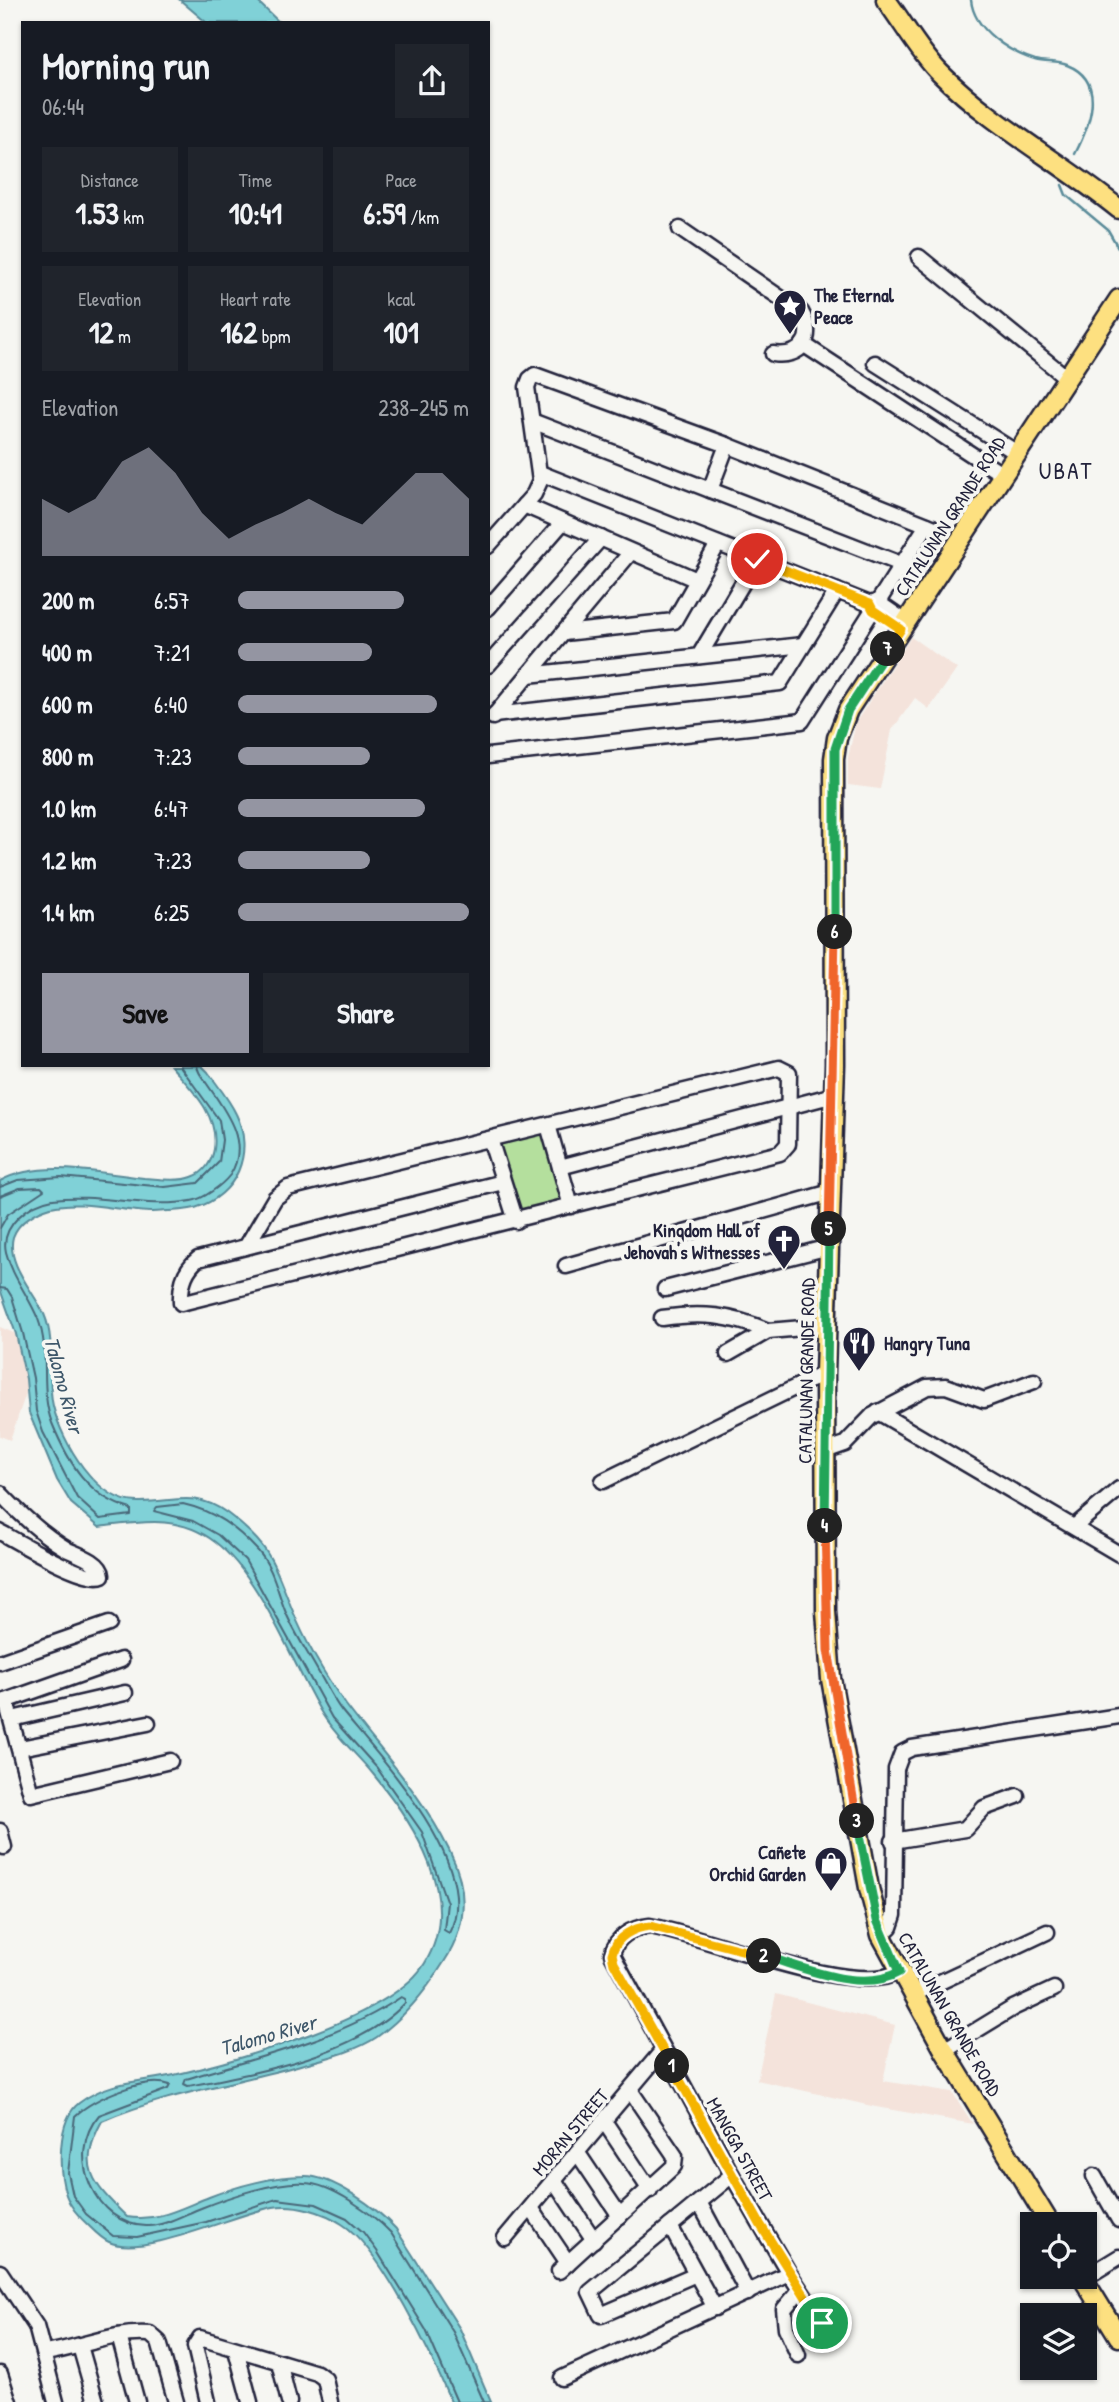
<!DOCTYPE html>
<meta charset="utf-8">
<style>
:root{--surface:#171b24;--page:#20242c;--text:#f1f3f6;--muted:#9ea1a6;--accent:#9495a2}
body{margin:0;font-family:"Patrick Hand",sans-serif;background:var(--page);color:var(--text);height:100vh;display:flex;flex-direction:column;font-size:26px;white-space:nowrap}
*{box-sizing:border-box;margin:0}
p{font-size:23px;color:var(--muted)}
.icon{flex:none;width:38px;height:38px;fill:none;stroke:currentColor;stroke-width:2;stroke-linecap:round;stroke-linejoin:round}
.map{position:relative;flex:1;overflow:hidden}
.details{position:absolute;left:21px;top:21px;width:469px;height:1046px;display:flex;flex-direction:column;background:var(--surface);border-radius:0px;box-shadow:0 2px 5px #0004}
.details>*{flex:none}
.controls{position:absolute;left:1020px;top:2212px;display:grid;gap:14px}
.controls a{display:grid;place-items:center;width:77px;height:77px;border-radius:0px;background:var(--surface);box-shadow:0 2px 5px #0004;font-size:35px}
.pin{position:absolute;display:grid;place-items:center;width:60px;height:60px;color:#fff;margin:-30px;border:4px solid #fff;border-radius:50%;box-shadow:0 2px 7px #0007}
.km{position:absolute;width:35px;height:35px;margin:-18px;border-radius:50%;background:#222;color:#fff;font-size:19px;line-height:35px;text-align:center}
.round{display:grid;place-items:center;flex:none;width:74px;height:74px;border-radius:0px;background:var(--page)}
.overview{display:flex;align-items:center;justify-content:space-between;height:119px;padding:0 21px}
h1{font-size:38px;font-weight:800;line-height:52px}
.stats{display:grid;grid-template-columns:repeat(3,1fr);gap:10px;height:119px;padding:7px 21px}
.stats div{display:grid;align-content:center;border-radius:0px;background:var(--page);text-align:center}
.stats b{font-size:30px;font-weight:800}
.stats small{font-size:19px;font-weight:400}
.stats p{font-size:19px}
.chart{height:196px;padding:14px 21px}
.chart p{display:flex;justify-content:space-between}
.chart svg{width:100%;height:126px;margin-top:7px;fill:var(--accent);opacity:.7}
.action{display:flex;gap:14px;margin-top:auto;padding:14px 21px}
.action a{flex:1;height:80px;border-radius:0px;background:var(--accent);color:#111;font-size:28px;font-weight:800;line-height:80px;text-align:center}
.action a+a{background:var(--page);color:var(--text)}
ul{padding:0 21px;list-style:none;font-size:23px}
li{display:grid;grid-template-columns:112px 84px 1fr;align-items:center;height:52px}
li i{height:18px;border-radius:9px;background:var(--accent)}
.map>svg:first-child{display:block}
.built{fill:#f4e3db}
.green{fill:#b4df9d;stroke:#6b806c;stroke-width:2}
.water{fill:#80d1d7;stroke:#5a8b99;stroke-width:2}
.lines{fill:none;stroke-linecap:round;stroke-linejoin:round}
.shore{stroke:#486879;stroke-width:2}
.stream{stroke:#5a8b99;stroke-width:2.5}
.minor-casing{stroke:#22223b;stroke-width:19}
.major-casing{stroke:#22223b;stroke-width:23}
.minor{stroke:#f6f6f2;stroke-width:14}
.major{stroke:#fde080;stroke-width:18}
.split-1-casing{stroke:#fff;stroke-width:14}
.split-2-casing{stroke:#fff;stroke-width:14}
.split-3-casing{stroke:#fff;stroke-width:14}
.split-4-casing{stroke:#fff;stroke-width:14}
.split-5-casing{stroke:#fff;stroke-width:14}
.split-6-casing{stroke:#fff;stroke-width:14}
.split-7-casing{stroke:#fff;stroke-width:14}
.split-8-casing{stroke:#fff;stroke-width:14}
.split-1{stroke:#f5b400;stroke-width:9}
.split-2{stroke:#f5b400;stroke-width:9}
.split-3{stroke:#22a559;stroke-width:9}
.split-4{stroke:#f0652b;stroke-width:9}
.split-5{stroke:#22a559;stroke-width:9}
.split-6{stroke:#f0652b;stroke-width:9}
.split-7{stroke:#22a559;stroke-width:9}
.split-8{stroke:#f5b400;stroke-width:9}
.labels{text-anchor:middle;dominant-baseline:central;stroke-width:7;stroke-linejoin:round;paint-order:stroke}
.poi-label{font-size:19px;font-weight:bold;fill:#22223b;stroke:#f6f6f2;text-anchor:start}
.street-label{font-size:19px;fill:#22223b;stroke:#f6f6f2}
.water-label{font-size:21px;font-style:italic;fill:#3e576a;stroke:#f6f6f2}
.quarter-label{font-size:23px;letter-spacing:2px;fill:#22223b;stroke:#f6f6f2}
</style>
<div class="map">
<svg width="1119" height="2402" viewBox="0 0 1119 2402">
<rect width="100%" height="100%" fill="#f6f6f2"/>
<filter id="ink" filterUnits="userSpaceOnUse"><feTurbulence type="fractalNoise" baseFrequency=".0143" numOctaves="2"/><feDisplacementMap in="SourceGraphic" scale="14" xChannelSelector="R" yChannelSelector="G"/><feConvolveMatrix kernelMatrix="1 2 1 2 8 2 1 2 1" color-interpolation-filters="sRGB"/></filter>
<g filter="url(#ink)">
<g class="built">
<path d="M911,637l46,32 -28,40 -14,-11 -23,32 -12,59 -32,-4v-27l8,-36z"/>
<path d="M0,1327l16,7 10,45v14l-16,47 -10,-4z"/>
<path d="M776,1994l119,31 -12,56 69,11 21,32 -97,-17 -119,-27z"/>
</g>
<path class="green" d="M543,1131l21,71 -46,12 -22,-70z"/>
<g class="water">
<path d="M180,0h76l24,23h-73z"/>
<path d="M171,1066h31l6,6c9,13 21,27 28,42 19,38 1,82 -41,94 -12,3 -30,3 -42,4 -32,0 -70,-13 -102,-5 -15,4 -33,15 -38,30 -7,26 21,55 31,77 13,30 2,62 9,92 9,36 43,96 85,96 35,1 56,-13 89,11 44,33 46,49 65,96 13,32 34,68 54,96 36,48 77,91 103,145 19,38 19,76 -5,112 -18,29 -39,55 -67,75 -22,15 -54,22 -80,29 -65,18 -132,28 -195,55 -25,46 -10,62 25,96 31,5 54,-9 82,-20 28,-11 65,-21 95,-21 28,-1 74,33 92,53l64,100 31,73h-40c-18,-44 -70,-154 -109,-178 -18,-12 -47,-21 -69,-17 -38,7 -129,51 -164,35 -7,-3 -14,-10 -19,-15 -10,-9 -20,-20 -24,-32 -8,-24 -9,-75 13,-92 32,-24 63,-20 99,-29 60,-14 215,-57 247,-111 39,-63 -11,-140 -52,-189 -17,-21 -38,-38 -52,-62 -30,-51 -60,-135 -106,-170 -36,-28 -74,-20 -116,-15l-28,-24 -14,-23 -28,-67 -3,-34 -10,-45 -16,-45v-108c40,-22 99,-8 144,-3 14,1 34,4 48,-1 13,-4 20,-16 22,-28 5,-34 -22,-59 -43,-83z"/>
</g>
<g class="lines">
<g class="shore">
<path d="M0,1187l18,-7 43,-3 104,10 33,-4 21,-21 3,-22 -3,-20 -39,-54"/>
<path d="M0,1196l20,-8 21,-1 3,3 -36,24 -8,14"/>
<path d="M0,1288l7,1 5,8 11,36 10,45 3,33 7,21 34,66 23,21 31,-4v-6c-43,-12 -63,-47 -79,-86 -13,-34 -1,-70 -14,-104 -9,-23 -26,-42 -32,-67 -6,-26 23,-49 47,-53 46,-6 92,10 138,2 13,-2 31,-16 39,-26 21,-32 -5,-65 -23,-91 -4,-6 -9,-11 -10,-18"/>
<path d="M183,1504c31,7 53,23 75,47 16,18 19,40 28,62 9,21 22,40 33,60 7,12 14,26 22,37 38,47 144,158 108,223l-5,-3 3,-27 -25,-71 -45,-64 -45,-50 -87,-158 -27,-25 -25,-14 -39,-10 3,-4z"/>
<path d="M401,1997l4,2v4c-48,52 -149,70 -217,83l-4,-2 2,-5c72,-22 152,-39 215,-82z"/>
<path d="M457,2402l-31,-72 -49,-79 -14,-19 -16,-14 -31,-14 -39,-5 -71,23 -69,15 -24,-1 -27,-22 -13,-18 -5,-23 7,-57c19,-18 70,-40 95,-31l-2,4 -69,26c-35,40 -4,110 47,111 17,1 39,-12 55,-18 27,-11 74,-27 104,-25 27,1 68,31 86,50l62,99 31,70"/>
</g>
<g class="stream">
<path d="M971,0c3,30 38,52 64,60 11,3 22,1 32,5 41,16 22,62 8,89"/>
<path d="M1062,185l4,10 42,35 11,19"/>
</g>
<defs>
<g id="minor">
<path d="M680,229l121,83c15,26 1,46 -28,42"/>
<path d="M919,257l148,121"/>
<path d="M803,344l200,131"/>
<path d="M875,363l142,90"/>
<path d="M532,421l369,143"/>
<path d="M540,473l330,131 7,-2 29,20"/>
<path d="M710,490l17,-45"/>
<path d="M524,505l173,75"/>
<path d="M488,546l46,-52 6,-13 -13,-94 3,-8 5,-4 192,70 218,87"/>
<path d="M488,608l75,-86"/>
<path d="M564,633l110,-12 44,-77"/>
<path d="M699,656l58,-97"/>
<path d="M488,665l113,-127"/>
<path d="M528,675l275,-30"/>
<path d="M494,715l286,-32 57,-92"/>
<path d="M493,717l138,-165"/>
<path d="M488,756l314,-35 125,-196"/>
<path d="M548,1125l23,81"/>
<path d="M490,1139l26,82"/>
<path d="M560,1167l274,-72"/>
<path d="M246,1247l29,-49 13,-10 491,-120 10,5 -1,71 -8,9 -599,150c-1,-18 3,-33 17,-44l305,-77"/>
<path d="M566,1266l265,-74"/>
<path d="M665,1289l164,-42"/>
<path d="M662,1318c40,-6 69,-3 106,13"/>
<path d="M728,1354l40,-23 58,-5"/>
<path d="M878,1412l241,142"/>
<path d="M825,1451l20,-7 27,-28 55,-29 19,-1 38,14 50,-19"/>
<path d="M603,1481l222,-108"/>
<path d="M0,1493c20,21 42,42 68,57 11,5 33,12 34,25 -15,8 -84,-33 -102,-43"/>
<path d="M1074,1527l45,-38"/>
<path d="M0,1662l109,-38"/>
<path d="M6,1701l25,93 139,-33"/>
<path d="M0,1703l121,-43"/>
<path d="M12,1719l113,-26"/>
<path d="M20,1748l128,-25"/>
<path d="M0,1831l4,16"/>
<path d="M893,1841l72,-12 19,-21 33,-12"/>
<path d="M881,1935l9,-8 4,-12 2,-146 6,-16 10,-5 207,-32"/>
<path d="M912,1995l135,-63"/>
<path d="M944,2050l69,-42 41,-19"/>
<path d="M604,2121l46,69"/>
<path d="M577,2152l43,64"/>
<path d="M1094,2176l25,44"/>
<path d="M554,2180l40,60"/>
<path d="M699,2202l49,91"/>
<path d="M531,2208l37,55"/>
<path d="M670,2226l45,82"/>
<path d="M505,2238l158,-188"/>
<path d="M559,2271l115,-105 1,-10 -45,-66"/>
<path d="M0,2272l36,54 20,76"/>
<path d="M696,2274l-95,41 -11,-23 142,-117"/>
<path d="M1083,2279l36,-22"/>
<path d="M829,2333l-40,-60 -57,-98 -120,-221c4,-18 21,-26 38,-28 56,10 203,72 249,46"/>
<path d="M119,2336l18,66"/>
<path d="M80,2346l16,56"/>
<path d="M236,2350l14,52"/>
<path d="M45,2353c36,-5 68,-22 105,-19l9,8 17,60"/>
<path d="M798,2355l-12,-27 -2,-19 16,-19"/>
<path d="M279,2362l10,40"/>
<path d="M0,2374l9,28"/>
<path d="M562,2378l227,-105"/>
<path d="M208,2402l-13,-56 5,-8 117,35 8,6 5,23"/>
</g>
<g id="major">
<path d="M886,0c18,24 33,52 54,73 53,53 121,89 179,136"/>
<path d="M1050,2224l-106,-174 -63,-115 -12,-47 -38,-209 -5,-68 -1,-238 10,-309 -1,-305 3,-21 11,-28 271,-411"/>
<path d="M1082,2277l37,60"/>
</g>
</defs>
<use href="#minor" class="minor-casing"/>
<use href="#major" class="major-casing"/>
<use href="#minor" class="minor"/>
<use href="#major" class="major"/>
</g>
</g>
<g class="lines" filter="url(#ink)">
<defs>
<path id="split-1" d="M672,2066l88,158 62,99"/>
<path id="split-2" d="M672,2066l-58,-103 -2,-9c4,-18 21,-26 38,-28l114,30"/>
<path id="split-3" d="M764,1956c39,11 97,38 135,16l-22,-52 -20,-99"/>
<path id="split-4" d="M825,1526l3,124 29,171"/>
<path id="split-5" d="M825,1526l4,-297"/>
<path id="split-6" d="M829,1229l6,-297"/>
<path id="split-7" d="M835,932v-183l13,-39 40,-61"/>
<path id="split-8" d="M757,559l113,45 3,6 28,19 -13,20"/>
</defs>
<use href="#split-1" class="split-1-casing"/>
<use href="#split-2" class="split-2-casing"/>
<use href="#split-3" class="split-3-casing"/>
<use href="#split-4" class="split-4-casing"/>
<use href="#split-5" class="split-5-casing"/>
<use href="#split-6" class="split-6-casing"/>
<use href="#split-7" class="split-7-casing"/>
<use href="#split-8" class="split-8-casing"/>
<use href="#split-1" class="split-1"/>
<use href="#split-2" class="split-2"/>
<use href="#split-3" class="split-3"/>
<use href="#split-4" class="split-4"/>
<use href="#split-5" class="split-5"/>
<use href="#split-6" class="split-6"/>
<use href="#split-7" class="split-7"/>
<use href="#split-8" class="split-8"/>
</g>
<defs>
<symbol id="sight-pin" viewBox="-11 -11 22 30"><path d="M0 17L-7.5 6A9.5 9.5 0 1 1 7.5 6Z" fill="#22223b" stroke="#f6f6f2"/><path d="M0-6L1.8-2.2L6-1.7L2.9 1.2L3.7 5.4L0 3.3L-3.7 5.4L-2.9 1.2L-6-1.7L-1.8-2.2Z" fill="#fff"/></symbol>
<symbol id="church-pin" viewBox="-11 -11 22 30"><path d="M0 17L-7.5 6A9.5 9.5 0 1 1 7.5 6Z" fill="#22223b" stroke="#f6f6f2"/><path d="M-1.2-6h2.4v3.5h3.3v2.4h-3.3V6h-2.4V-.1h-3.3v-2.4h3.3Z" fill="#fff"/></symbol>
<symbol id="restaurant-pin" viewBox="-11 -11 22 30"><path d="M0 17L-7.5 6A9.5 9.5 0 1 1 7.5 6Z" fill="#22223b" stroke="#f6f6f2"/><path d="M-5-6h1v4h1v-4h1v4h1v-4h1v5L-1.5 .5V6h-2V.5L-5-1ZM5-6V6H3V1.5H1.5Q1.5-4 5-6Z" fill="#fff"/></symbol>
<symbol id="shop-pin" viewBox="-11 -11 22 30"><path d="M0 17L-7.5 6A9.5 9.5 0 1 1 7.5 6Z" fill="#22223b" stroke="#f6f6f2"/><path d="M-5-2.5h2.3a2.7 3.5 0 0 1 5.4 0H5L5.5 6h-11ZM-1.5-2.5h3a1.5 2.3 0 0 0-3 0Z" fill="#fff"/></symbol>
</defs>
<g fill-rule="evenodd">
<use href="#sight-pin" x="771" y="287" width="38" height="52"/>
<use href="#church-pin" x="765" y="1222" width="38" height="52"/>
<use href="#restaurant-pin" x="840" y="1324" width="38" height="52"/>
<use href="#shop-pin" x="812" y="1844" width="38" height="52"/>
</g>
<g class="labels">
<g class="poi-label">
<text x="814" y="295">The Eternal<tspan x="814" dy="22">Peace</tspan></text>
<text x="760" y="1230" text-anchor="end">Kingdom Hall of<tspan x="760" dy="22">Jehovah's Witnesses</tspan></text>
<text x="884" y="1343">Hangry Tuna</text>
<text x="806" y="1852" text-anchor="end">Cañete<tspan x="806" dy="22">Orchid Garden</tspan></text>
</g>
<g class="street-label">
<text transform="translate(950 516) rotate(-57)">CATALUNAN GRANDE ROAD</text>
<text transform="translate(806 1371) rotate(-89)">CATALUNAN GRANDE ROAD</text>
<text transform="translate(950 2014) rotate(60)">CATALUNAN GRANDE ROAD</text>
<text transform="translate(570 2132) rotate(-50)">MORAN STREET</text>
<text transform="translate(740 2149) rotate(61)">MANGGA STREET</text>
</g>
<g class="water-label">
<text transform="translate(64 1385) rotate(75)">Talomo River</text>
<text transform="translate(268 2035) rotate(-16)">Talomo River</text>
</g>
<g class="quarter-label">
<text x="1066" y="470">UBAT</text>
</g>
</g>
</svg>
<div class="controls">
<a><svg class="icon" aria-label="locate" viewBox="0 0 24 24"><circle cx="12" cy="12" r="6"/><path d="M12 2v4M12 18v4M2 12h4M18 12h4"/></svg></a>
<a><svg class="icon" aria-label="layers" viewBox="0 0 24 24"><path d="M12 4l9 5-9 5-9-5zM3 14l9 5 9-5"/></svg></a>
</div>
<div class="pin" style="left:822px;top:2323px;background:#1e9e55"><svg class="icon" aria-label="arrive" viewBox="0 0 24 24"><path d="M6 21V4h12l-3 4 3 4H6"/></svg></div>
<div class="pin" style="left:757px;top:559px;background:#d93025"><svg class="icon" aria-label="check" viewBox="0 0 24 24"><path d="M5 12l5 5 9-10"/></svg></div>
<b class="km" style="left:672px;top:2066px">1</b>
<b class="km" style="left:764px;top:1956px">2</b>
<b class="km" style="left:857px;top:1821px">3</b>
<b class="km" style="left:825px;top:1526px">4</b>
<b class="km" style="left:829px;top:1229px">5</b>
<b class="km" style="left:835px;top:932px">6</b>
<b class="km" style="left:888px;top:649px">7</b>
<section class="details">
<div class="overview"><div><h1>Morning run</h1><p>06:44</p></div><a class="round"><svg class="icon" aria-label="share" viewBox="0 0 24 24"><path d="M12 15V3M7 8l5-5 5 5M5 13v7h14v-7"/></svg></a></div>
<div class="stats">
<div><p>Distance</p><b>1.53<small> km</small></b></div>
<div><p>Time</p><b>10:41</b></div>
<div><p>Pace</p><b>6:59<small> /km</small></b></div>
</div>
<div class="stats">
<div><p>Elevation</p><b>12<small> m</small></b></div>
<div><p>Heart rate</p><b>162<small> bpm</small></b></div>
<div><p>kcal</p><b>101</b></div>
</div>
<div class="chart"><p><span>Elevation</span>238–245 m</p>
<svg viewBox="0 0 160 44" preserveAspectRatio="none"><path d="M0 44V24L10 29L20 24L30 11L40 6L50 15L60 29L70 38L80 33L90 29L100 24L110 29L120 33L130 24L140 15L150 15L160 24V44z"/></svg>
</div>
<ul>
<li><b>200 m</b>6:57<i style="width:72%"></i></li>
<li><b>400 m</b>7:21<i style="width:58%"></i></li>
<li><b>600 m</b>6:40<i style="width:86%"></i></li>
<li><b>800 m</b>7:23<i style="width:57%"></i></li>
<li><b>1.0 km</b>6:47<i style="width:81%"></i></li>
<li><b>1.2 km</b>7:23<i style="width:57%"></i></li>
<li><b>1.4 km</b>6:25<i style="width:100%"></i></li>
</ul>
<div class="action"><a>Save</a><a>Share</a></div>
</section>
</div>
